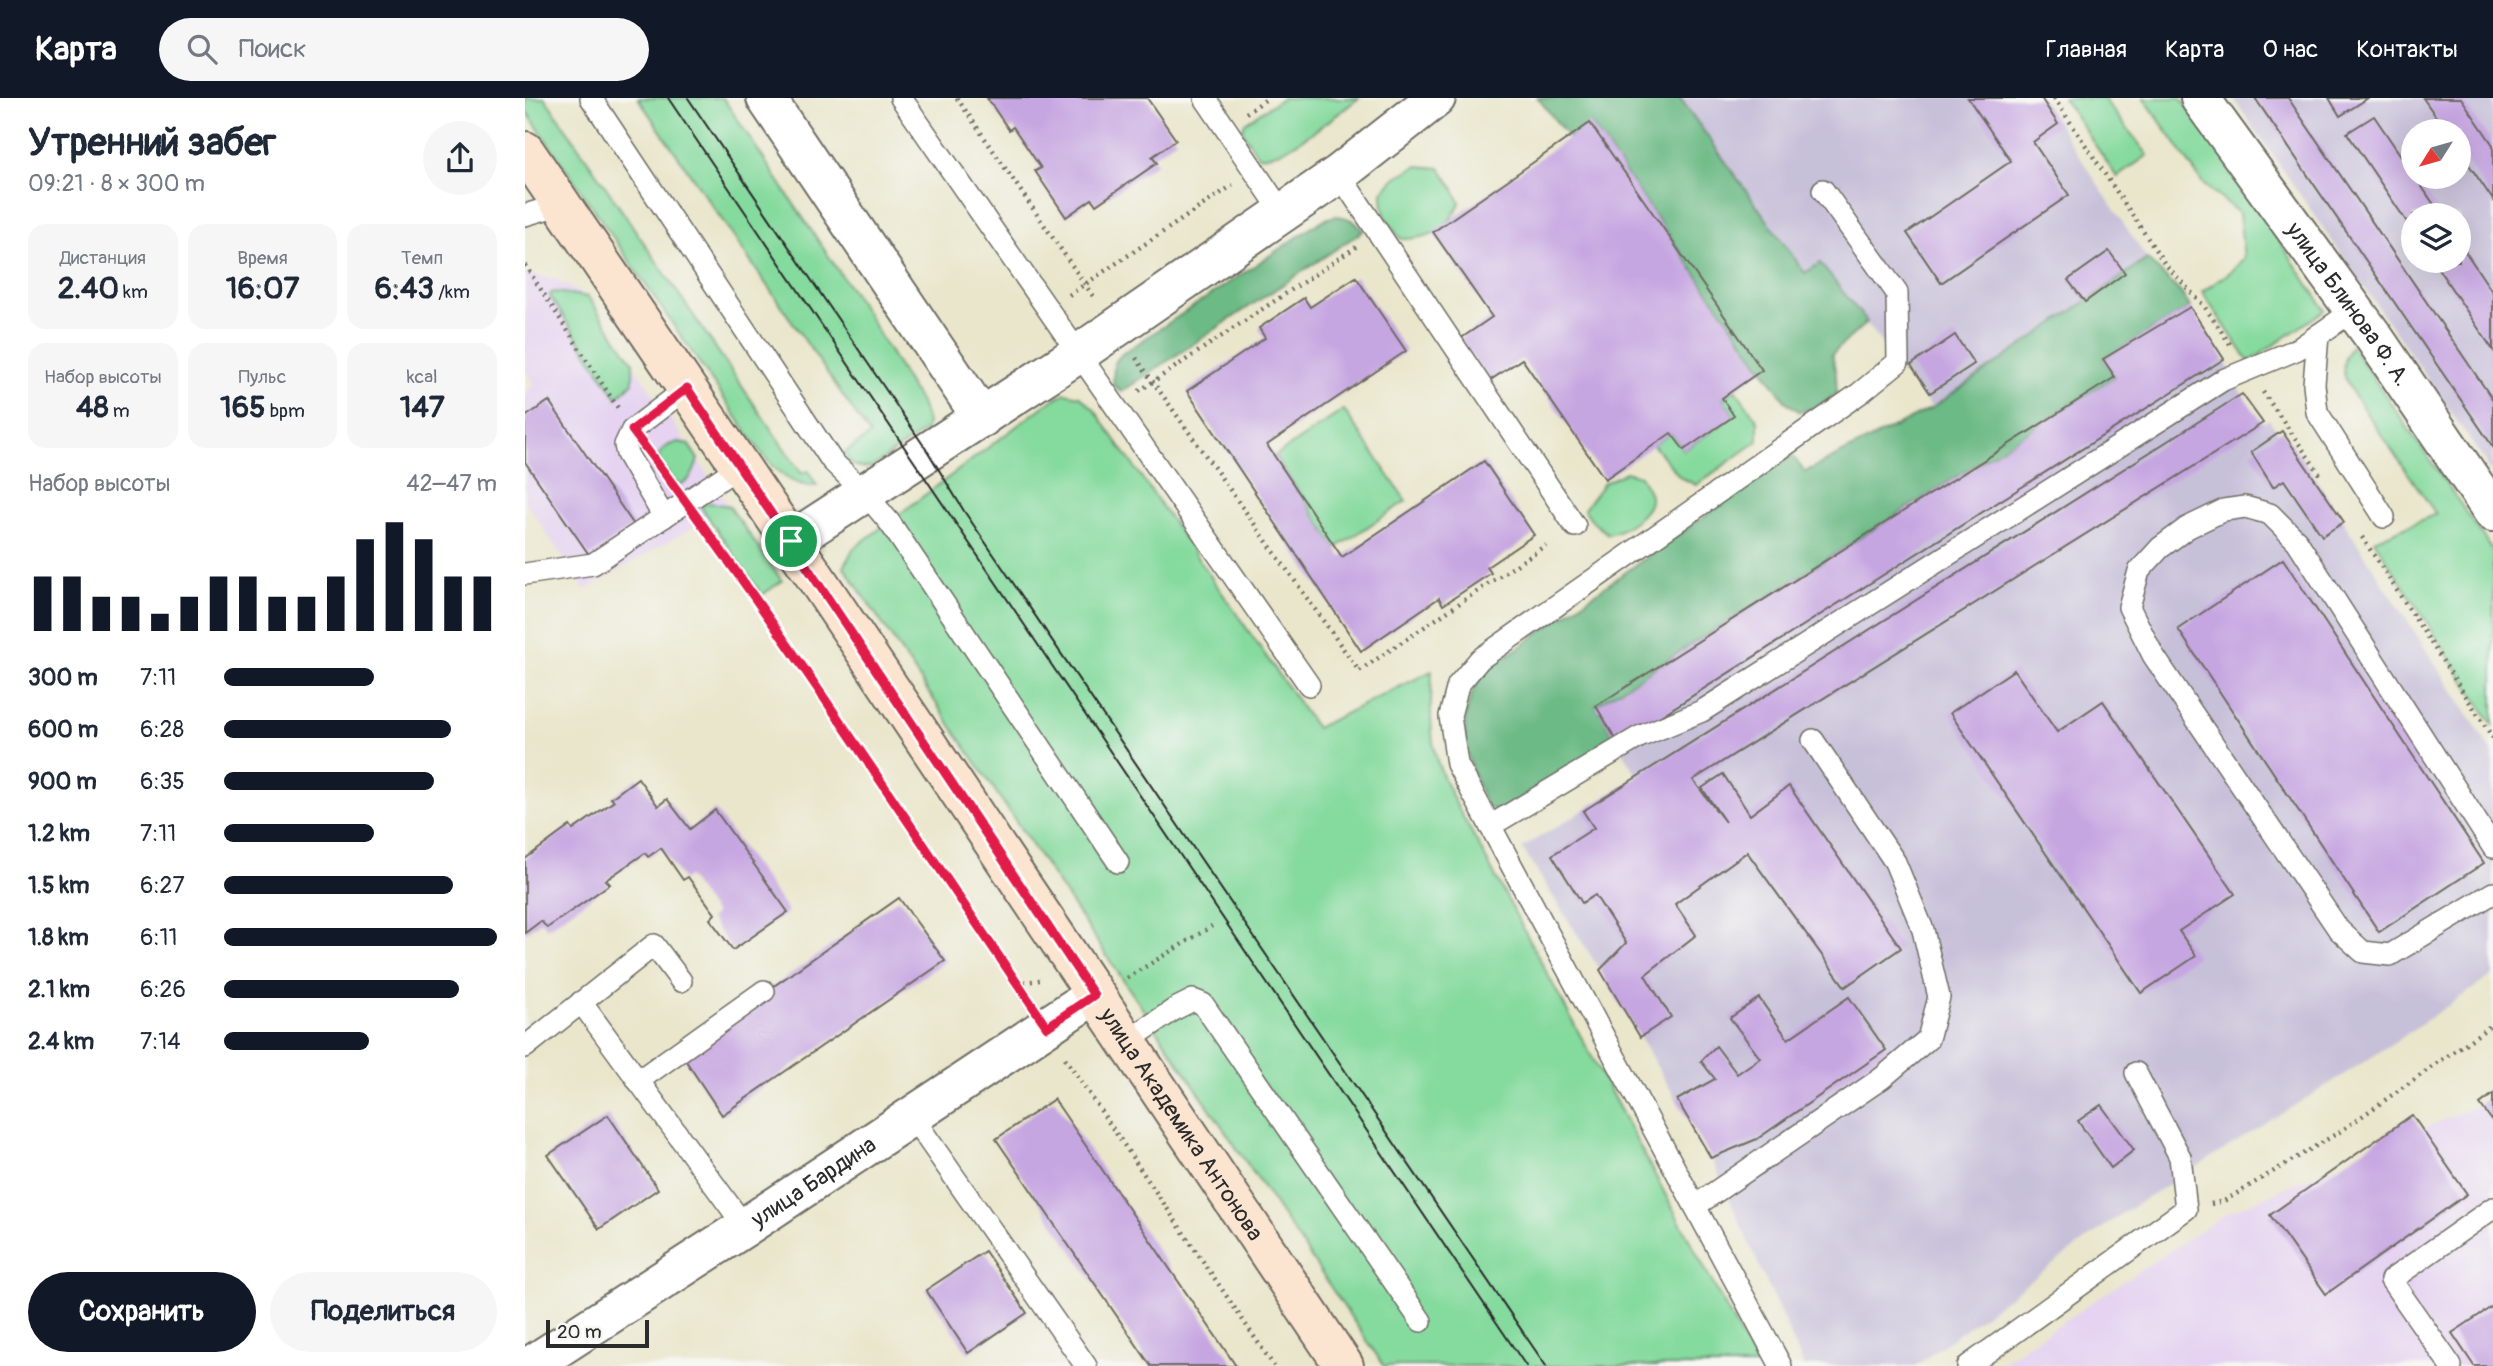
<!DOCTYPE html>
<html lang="ru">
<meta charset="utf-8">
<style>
:root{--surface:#fff;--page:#f6f6f7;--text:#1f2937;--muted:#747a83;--accent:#111827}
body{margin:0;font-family:Pangolin,sans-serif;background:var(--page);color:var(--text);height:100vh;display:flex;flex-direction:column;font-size:26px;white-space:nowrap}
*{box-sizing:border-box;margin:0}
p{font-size:23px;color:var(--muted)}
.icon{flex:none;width:38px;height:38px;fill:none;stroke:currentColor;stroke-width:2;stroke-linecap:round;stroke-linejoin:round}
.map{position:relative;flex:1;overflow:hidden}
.drawer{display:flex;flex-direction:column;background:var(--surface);width:525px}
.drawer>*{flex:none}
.needle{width:46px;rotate:233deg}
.controls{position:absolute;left:1876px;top:21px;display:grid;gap:14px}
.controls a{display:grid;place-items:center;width:70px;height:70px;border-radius:50%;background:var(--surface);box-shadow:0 7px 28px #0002;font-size:35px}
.scale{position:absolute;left:21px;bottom:18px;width:103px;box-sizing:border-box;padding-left:7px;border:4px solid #2b2b2b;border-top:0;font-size:19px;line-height:24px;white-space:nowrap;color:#2b2b2b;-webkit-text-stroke:5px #f6f6f2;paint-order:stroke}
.pin{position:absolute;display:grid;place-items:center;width:60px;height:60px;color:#fff;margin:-30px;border:4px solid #fff;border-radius:50%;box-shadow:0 2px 7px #0007}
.round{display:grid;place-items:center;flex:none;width:74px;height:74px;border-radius:37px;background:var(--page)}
.overview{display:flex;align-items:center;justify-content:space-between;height:119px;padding:0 28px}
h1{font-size:38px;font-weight:800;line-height:52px}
.figures{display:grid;grid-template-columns:repeat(3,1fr);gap:10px;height:119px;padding:7px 28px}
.figures div{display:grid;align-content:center;border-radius:18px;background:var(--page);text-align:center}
.figures b{font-size:30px;font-weight:800}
.figures small{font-size:19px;font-weight:400}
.figures p{font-size:19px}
.chart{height:196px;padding:14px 28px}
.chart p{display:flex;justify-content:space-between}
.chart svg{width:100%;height:126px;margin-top:7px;stroke:var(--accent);stroke-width:6}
.primary-button{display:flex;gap:14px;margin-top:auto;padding:14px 28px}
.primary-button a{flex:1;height:80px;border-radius:42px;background:var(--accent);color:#fff;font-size:28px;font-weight:800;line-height:80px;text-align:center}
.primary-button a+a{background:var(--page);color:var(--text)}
ul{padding:0 28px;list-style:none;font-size:23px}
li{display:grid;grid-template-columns:112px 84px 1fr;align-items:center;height:52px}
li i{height:18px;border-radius:9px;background:var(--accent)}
header{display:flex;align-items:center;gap:42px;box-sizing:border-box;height:98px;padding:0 35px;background:var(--accent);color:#fff}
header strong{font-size:33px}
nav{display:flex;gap:38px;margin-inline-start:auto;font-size:24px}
.search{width:490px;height:63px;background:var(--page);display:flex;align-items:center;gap:18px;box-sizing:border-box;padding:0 24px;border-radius:38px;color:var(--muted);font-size:26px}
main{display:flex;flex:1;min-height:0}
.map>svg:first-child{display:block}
.built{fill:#e5d3f1}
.industrial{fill:#c7c0d9;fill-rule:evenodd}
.green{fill:#85da9e;stroke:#588264;stroke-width:2}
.forest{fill:#6cba85;stroke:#4c7258;stroke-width:2}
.building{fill:#c6a6e1}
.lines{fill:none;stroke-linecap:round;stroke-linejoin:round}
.service-casing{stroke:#6e6c63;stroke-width:24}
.minor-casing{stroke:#6e6c63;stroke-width:42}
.secondary-casing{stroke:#6e6c63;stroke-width:42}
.path{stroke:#6e6c63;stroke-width:4.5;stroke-dasharray:2 5;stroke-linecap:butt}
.service{stroke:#fff;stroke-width:21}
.minor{stroke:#fff;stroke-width:38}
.secondary{stroke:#fce5d0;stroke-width:38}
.tram{stroke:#2b2b2b;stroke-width:2}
.route-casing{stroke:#fff;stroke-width:14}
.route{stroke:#e11d48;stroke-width:9}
.labels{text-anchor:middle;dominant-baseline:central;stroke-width:7;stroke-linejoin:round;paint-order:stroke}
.street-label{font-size:23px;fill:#2b2b2b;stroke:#f6f6f2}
</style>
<header>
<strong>Карта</strong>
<div class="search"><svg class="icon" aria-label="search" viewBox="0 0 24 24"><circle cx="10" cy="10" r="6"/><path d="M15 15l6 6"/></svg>Поиск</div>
<nav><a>Главная</a><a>Карта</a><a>О нас</a><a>Контакты</a></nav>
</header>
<main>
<section class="drawer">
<div class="overview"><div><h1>Утренний забег</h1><p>09:21 · 8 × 300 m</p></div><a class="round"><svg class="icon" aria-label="share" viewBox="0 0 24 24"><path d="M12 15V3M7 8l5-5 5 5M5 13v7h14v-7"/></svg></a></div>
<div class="figures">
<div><p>Дистанция</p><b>2.40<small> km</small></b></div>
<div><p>Время</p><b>16:07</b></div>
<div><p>Темп</p><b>6:43<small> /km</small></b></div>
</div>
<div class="figures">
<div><p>Набор высоты</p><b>48<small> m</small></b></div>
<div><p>Пульс</p><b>165<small> bpm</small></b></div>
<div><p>kcal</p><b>147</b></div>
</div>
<div class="chart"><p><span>Набор высоты</span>42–47 m</p>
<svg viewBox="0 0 160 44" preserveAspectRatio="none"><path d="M5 44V25M15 44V25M25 44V32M35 44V32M45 44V38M55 44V32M65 44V25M75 44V25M85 44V32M95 44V32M105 44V25M115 44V12M125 44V6M135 44V12M145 44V25M155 44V25"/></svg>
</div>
<ul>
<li><b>300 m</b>7:11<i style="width:55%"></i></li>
<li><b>600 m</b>6:28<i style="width:83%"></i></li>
<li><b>900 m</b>6:35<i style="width:77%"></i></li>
<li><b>1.2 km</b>7:11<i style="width:55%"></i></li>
<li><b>1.5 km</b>6:27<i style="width:84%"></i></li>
<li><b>1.8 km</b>6:11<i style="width:100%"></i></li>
<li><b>2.1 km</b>6:26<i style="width:86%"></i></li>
<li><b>2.4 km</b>7:14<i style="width:53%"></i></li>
</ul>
<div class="primary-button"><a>Сохранить</a><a>Поделиться</a></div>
</section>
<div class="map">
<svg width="1968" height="1268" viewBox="0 0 1968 1268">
<rect width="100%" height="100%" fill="#f6f6f2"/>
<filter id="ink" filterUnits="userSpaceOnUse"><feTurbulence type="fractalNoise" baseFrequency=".0143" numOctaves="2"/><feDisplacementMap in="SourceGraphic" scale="14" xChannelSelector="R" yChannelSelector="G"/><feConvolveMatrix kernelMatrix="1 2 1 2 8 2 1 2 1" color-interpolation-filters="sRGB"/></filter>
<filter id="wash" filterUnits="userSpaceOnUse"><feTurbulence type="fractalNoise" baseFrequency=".00686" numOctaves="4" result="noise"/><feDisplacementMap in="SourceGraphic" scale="28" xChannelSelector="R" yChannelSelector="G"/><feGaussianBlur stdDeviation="1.57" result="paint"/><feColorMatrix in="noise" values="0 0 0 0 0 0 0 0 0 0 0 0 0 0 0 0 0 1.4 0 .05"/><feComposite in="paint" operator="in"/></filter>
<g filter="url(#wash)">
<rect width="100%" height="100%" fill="#eae6cc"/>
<g class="built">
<path d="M0,175l29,6 34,18 141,209 -144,84 -60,-89v-109l10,-6 -10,-18z"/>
<path d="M1968,996v272h-497l231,-153 253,-109z"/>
</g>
<g class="industrial">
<path d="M1155,0h361l106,161 -215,149 -112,-144 -15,9z"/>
<path d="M1708,0h260v375zM1888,33h46v46h-46zM1888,117h46v46h-46z"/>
<path d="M1665,209l34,52 18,35 20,28 7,-3 9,14 4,-2 24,33 187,289v222l-121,82 -252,158 -205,151h-111l-93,-208 -111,-188 -78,-122 116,-71 -42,-71 518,-328 -11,-19z"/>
</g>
<g class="green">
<path d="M0,0h20l256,375 7,-2 9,15c-24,1 -41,-14 -55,-32l-237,-345z"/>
<path d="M113,0h85l141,211 58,97 5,16 -1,8 -53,36 -8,2 -13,-3 -8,-12 26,-18z"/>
<path d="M757,0h77c-19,14 -78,63 -101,58l-16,-25 3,-8z"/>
<path d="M1538,0h40l45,57 -31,22z"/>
<path d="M1619,0h36l50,68 95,144 -76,52 -47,-70 31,-22 11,-12 -5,-45 -35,-28z"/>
<path d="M892,68l23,2 14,21 6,14c-12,27 -30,36 -59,36 -14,-17 -19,-24 -19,-47l14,-15z"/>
<path d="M31,194l32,5 45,65v20l-16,16 -67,-102 1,-3z"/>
<path d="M1826,248l142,205v174l-119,-185 62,-26 -86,-125c-8,-17 -10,-26 1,-43z"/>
<path d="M1210,291l23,32v20l-62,44 -16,-8 -27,-32 18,-12 13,17 50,-34 -12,-18z"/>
<path d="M540,295l15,3 14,13 222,319 116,-57c-1,29 -3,58 4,86 10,34 34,71 50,102l271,507h-373l-540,-799 9,-18 192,-144z"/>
<path d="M819,312l62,91 -70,47 -61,-92z"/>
<path d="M153,344l10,2 10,15c-3,10 -6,22 -18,25l-7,-4 -15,-21c2,-11 10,-14 20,-17z"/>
<path d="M1101,374l14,4c3,6 10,15 10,21 2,16 -29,35 -42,37l-14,-11 -10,-14 20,-26z"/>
<path d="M187,405l17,3 53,75 -20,14 -61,-88 1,-3z"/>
</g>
<g class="forest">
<path d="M1013,0h142l125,175 15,-10 47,59 -35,32 4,20 1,20 -20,13 -17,5 -15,-11 -194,-277 -22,14z"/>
<path d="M810,118c13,1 20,4 28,15l-242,161 -8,-8 1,-21 8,-9 201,-134z"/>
<path d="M1622,161l34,34 9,14 -87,52 12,18 -519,328 22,38 -121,68 -11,-5c-15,-36 -31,-75 -13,-114 3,-8 10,-16 15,-23l304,-214 13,17 127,-64z"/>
</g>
<g id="blocks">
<g class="building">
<path d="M462,0h160l29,42 -24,17 5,6 -61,42 -4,-6 -26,18 -31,-46 6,-3 -28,-41 -4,3z"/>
<path d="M1443,0h73l17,26 -25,18 36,53 -128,88 -34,-50 104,-72z"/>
<path d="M1730,0h33l205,302v47z"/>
<path d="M1804,0h39l-28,18z"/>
<path d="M1898,0h38l32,47v55l-34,-50v-19h-13z"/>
<path d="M1849,18l67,99h-28v16l-66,-98z"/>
<path d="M1065,25l172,247 -40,28 12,18 -50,34 -13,-17 -66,46 -83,-120 -33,22 -29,-42 32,-22 -59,-85z"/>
<path d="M1934,144l34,51v57l-60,-89h26z"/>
<path d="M1584,153l16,22 -40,29 -17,-22z"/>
<path d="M831,179l50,74 -139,94 75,112 142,-96 50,74 -47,32 4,6 -48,32 -4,-7 -78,53 -174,-260 78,-53 -6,-10 45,-30 6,9z"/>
<path d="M1665,209l34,52 -606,384 -22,-37 519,-329 -12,-18z"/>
<path d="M1430,237l19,29 -44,29 -19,-28z"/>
<path d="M1717,296l21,29 -570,357 32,42 -23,-34 21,-14 27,41 39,-29 112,162 -56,39 -98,-135 -72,52 21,31 -51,40 26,42 -31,20 -40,-67 26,-27 -31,-48 -13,8 -30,-48 42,-27 -11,-17z"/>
<path d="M24,303l85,124 -44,31 -65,-94v-45z"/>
<path d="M1757,333l62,91 -22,14 -38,-56 -11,7 -22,-35z"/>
<path d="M1758,461l201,304 -105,69 -201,-303z"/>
<path d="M1489,572l43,62 46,-31 132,193 -56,37 17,25 -55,37 -191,-280z"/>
<path d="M113,680l20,28 9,-7 23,30 25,-19 73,102 -55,38 -23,-31 5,-5 -27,-37 -5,3 -22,-32 -13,9 -3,-4 -39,27 4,4 -63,44 -6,-7 -16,12v-74l45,-33 3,4 41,-29 -3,-3z"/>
<path d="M374,800l46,63 -223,154 -42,-63z"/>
<path d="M1324,899l37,53 -129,89 -46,19 -34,-58 38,-21 -14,-18 15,-15 21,28 23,-16 -30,-40 29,-20 29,41z"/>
<path d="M1968,996v28l-13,-18z"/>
<path d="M529,1001l182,267h-85l-155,-227z"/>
<path d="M1576,1007l33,45 -23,18 -33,-47z"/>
<path d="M83,1017l50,74 -59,40 -51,-74z"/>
<path d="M1887,1017l55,79 -141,100 -56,-79z"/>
<path d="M460,1153l42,62 -59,40 -42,-63z"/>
<path d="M1968,1208v60h-19l-22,-33z"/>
</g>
</g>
</g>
<g filter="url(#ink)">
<use href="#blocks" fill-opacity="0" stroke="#6e6c63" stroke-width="2"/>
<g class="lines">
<defs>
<g id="service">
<path d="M66,0l241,363 32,31 26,31 228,339"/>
<path d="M376,0l408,587"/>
<path d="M680,0l77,114"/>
<path d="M814,76l236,352"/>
<path d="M0,117l37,-11"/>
<path d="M1793,237l-4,49 3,28 67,105"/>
<path d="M139,419l-37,-63 -2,-9 7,-15 55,-42"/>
<path d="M0,476l68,-10 147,-98"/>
<path d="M965,728l149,-89 63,-26 521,-331 75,-31 56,-39"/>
<path d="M1968,749l-196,-306 -27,-27 -25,-7 -21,3 -37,18 -27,20 -21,23 -10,36 24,48 186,275 24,22 27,3 103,-62"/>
<path d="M56,904l164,225"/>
<path d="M601,944l49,-33 18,-9 10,4 218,317"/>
<path d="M0,949l129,-102 27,36"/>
<path d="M113,983l126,-90"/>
<path d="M386,1017l175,251"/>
<path d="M1170,1108l187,-128 46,-39 11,-42 -16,-67 -28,-68 -82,-122"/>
<path d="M1256,1268l-324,-602 -7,-48 8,-31 22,-26 380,-266 38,-31 -1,-69 -74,-103"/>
<path d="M1443,1268l218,-157 -6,-52 -44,-84"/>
<path d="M1926,1268l-60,-86 102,-72"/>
</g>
<g id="minor">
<path d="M241,0l216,320"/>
<path id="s1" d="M1675,0l173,238 120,176"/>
<path d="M266,443l287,-187 261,-180 97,-76"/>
<path id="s2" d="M5,1268l215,-139 349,-232"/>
</g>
<g id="secondary">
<path id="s3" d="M0,53l287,421 532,794"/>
</g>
</defs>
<use href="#service" class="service-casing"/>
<use href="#minor" class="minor-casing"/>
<use href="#secondary" class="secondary-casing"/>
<g class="path">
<path d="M432,0l138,201"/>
<path d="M1529,0l111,166 39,42 28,41"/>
<path d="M721,15l22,-15"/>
<path d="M0,167l93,143"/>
<path d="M544,197l164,-110"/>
<path d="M611,260l223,313 187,-126"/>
<path d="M614,293l217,-144"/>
<path d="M1738,294l59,85"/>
<path d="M176,425l326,474"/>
<path d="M1837,439l131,201"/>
<path d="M602,880l85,-52"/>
<path d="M492,885l23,-3"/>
<path d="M540,960l209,308"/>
<path d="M1686,1106l13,-3 117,-70 152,-107"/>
</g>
<use href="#service" class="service"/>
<use href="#minor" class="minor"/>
<use href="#secondary" class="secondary"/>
<g class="tram">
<path d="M143,0l858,1268"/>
<path d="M163,0l240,354 36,59 582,855"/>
</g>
</g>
</g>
<g class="lines" filter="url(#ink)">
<defs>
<path id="route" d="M162,290l407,607 -47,32c-137,-200 -268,-404 -415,-597z"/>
</defs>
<use href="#route" class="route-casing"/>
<use href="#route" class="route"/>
</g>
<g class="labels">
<g class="street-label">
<text stroke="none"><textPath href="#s1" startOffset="254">улица Блинова Ф. А.</textPath></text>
<text stroke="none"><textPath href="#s3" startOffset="1174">улица Академика Антонова</textPath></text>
<text stroke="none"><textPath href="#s2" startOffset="338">улица Бардина</textPath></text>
</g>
</g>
</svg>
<div class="controls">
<a><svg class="needle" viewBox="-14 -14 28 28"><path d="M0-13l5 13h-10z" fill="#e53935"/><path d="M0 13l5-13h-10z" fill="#747a83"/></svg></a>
<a><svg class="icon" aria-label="layers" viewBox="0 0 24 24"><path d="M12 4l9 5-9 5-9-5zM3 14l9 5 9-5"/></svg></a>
</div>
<div class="scale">20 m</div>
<div class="pin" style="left:266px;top:443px;background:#1e9e55"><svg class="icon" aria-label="arrive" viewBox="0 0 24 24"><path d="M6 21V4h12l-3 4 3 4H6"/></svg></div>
</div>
</main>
